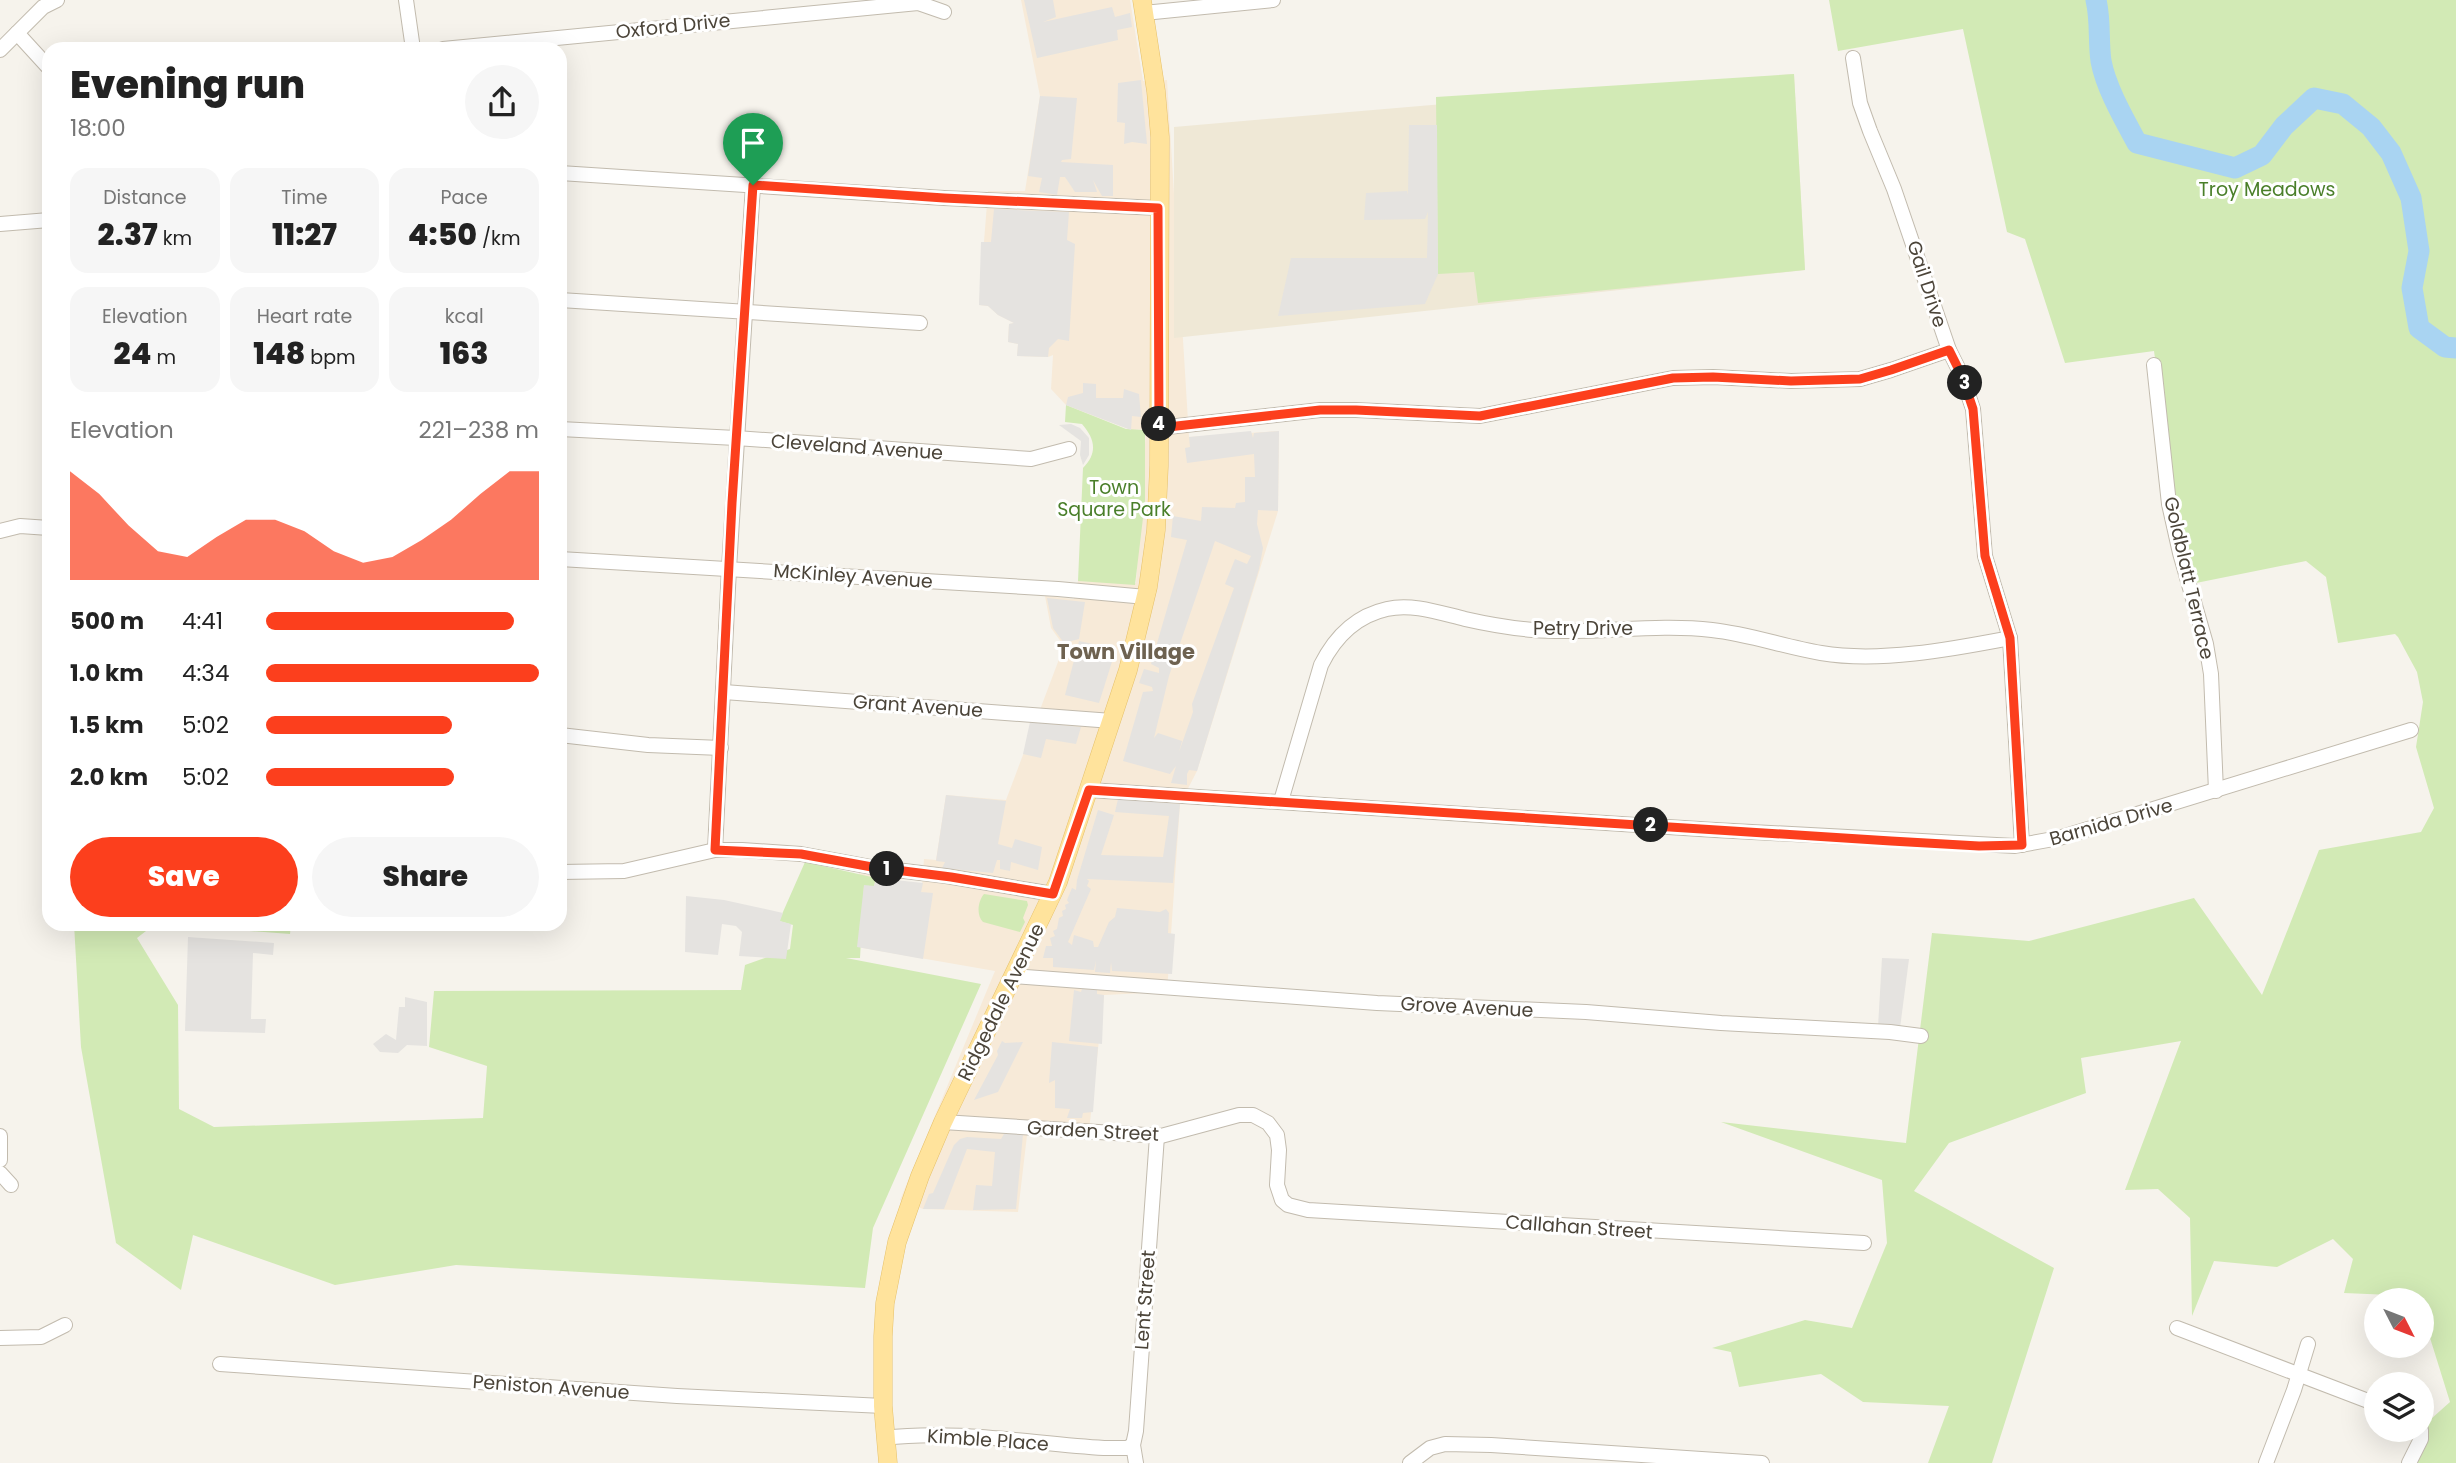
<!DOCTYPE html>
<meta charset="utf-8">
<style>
:root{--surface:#fff;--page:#f6f6f6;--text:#222;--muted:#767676;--accent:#fc3f1d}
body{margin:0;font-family:Poppins,sans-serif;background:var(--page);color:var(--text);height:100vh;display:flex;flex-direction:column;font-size:26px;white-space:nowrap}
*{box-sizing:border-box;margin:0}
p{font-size:23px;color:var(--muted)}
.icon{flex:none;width:38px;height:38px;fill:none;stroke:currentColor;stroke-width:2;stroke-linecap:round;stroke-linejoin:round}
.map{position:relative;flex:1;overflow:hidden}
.side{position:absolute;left:42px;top:42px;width:525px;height:889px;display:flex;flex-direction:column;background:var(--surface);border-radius:21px;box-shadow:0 7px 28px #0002}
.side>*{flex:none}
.needle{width:46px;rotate:132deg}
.tools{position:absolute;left:2364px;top:1288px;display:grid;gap:14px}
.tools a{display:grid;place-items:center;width:70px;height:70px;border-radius:50%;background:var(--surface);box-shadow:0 7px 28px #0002;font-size:35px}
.pin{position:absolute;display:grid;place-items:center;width:60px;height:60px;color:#fff;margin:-72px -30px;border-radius:50% 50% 50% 0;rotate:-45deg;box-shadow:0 0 7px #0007}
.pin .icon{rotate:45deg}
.km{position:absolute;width:35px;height:35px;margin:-18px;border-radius:50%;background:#222;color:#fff;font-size:19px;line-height:35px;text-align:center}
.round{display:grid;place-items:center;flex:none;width:74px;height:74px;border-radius:37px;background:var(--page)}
.summary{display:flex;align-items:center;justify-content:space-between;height:119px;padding:0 28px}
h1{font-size:38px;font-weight:800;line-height:52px}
.stats{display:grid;grid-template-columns:repeat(3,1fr);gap:10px;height:119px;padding:7px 28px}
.stats div{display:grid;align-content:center;border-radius:18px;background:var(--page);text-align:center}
.stats b{font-size:30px;font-weight:800}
.stats small{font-size:19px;font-weight:400}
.stats p{font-size:19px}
.chart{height:196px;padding:14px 28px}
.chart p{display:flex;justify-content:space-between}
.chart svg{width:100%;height:126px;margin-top:7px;fill:var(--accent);opacity:.7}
.primary-button{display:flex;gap:14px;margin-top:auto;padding:14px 28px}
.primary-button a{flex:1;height:80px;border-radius:42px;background:var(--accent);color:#fff;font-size:28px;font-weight:800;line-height:80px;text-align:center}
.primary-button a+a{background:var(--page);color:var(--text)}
ul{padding:0 28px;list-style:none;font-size:23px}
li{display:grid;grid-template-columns:112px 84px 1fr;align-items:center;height:52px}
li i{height:18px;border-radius:9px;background:var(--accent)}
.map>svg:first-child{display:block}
.commercial{fill:#f7ead8}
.education{fill:#efe8d6}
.green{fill:#d2eab5}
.parking{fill:#e5e3e0;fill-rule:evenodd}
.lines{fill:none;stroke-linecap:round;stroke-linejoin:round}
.river{stroke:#a9d4f2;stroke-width:21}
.minor-casing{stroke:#c2bbae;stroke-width:16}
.major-casing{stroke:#e6c16a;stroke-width:19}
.minor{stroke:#fff;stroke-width:14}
.major{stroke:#ffe39c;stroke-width:18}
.route-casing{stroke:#fff;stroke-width:14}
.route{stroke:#fc3f1d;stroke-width:9}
.labels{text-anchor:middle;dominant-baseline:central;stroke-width:6;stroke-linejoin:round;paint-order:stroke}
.street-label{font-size:19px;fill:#4b4439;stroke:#fff}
.park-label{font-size:19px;fill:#4a7f2a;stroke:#fff}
.neighbourhood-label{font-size:21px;font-weight:bold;fill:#6e6250;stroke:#fff}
</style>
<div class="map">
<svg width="2456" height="1463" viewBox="0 0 2456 1463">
<rect width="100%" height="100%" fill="#f6f3ec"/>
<path class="commercial" d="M1021,0h109l13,81 24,-1 22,357 90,-6 -1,80 -81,260 -17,33 -13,188 -63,3 -15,136 -61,-4 -10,85 -95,-3 -23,-9 95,-229 -138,-24 2,-74 63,12 2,-26 12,1 10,-65 60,5 58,-154 -13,-18 -6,-32 29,3 4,-18 58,2 10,-154 -15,1 -65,-25 -15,-16 2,-34 -5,2 -31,-1 1,-12 -10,-2 1,-18 5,-1 -16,-8 -10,-9 -9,-1 9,-114h37l15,-95z"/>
<path class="education" d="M1794,74l11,196 -631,68v-211z"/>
<g class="green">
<path d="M1829,0h627v1463h-51l17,-36 28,-25 -24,-77 -4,-3v-22h-25l-6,-5 -47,-2 9,-34 -20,-20 -56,28 -63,-6 -22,55 -2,-98 -32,-29 -33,1 56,-149 -100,17 5,35 -137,50 -35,48 140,77 -62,195h-64l21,-57 -86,-4 -42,-28 -82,13 -8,-35 -19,-4 93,-28 47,8 35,-85 -5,-63 -161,-58 185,21 26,-210 97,8 165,-43 68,97 57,-145 102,-18 13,-24 -18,-61 7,-45 -6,-30 -19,-35 -3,-3 -57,9 -12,-66 -20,-16 -120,24 -32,-234 -89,12 -40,-124 -18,-7 -44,-203 -125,22z"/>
<path d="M1794,74l11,196 -327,33 -4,-31 -36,2 -2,-177z"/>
<path d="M1066,405l60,24 19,1v71l-10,84 -57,-4 5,-113c15,-15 12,-29 -1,-44l-17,-2z"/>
<path d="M805,862l71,16 -2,8h-10l-4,72h-14l135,26 -108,244 -8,60 -409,-23 -121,20 -142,-50 -12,55 -65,-47 -35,-196 -7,-123h217l-1,10 -135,-10 -18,14 41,67 1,104 35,18 269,-9 4,-52 -58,-19 5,-56 307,-1 4,-25 45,-16 3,-24 -14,-4z"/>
<path d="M984,894l43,7 1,4 -5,13 2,4 -5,10 -37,-10c-7,-7 -5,-21 1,-28z"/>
</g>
<g class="parking">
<path d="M1024,0h29l3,17 -13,5 69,-15 3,10 15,-4 2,14 -15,3 1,10 -81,18z"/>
<path d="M1141,80l6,64 -15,-2 -8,2 1,-21 -8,-1 1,-39z"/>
<path d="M1040,96l37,2 -6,61 -9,1 -1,2 52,3v31h-11l-9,-16 4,12h-22l-10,-15h-5l-3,18 -18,-3 3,-14 -14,-2z"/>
<path d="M1409,125h28l1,149 -13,30 -147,12 13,-58h136l1,-46 -3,7 -61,1 2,-27 41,-2 1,4z"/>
<path d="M994,209l75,3 -2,28 8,4 -6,97 -11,-2 -9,9 -1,9 -31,-1 1,-12 -10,-2 1,-18 5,-1 -16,-8 -10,-9 -9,-1 2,-63h10z"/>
<path d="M1083,383l13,1v14h27l1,-9 15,5 2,23 -9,-1 -1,14 -65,-25 2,-8 15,-4z"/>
<path d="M1071,424l9,4 9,10v17l-6,10 -3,-10 1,-14 -22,-16z"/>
<path d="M1251,431l2,7 1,-5 25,-2 -1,80 -20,-1 -1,14 6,24 -4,21 -62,202 -8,-1 -2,4v11l-16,-2 5,-17 -6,8 -47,-13 20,-69 10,-1 -1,-4 -13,-4 5,-14 15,4v-5l-8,-4 36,-124 -16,-3 2,-21 28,5 1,-14 33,1 1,-5 9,-1v-25h10l-1,-23 -67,9 -2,-15 5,-1 -1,-10zM1215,541l36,15 -4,8 -12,-5 -10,25 9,4 -42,116 1,8 -14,40 3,-11 -24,-8 -4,5 15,-62z"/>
<path d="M1047,598l38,4 -6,37 -15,4 -11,-15z"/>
<path d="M1079,641l37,8 -17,54 -34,-8z"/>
<path d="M1030,722l51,5 -5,17 -30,-5 -5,19 -18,-4z"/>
<path d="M946,795l60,6 -8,43 14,4 3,-9 27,8 -4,23 -27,-8 -1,9 -10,-2v-9h-3l-4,13 -51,-5 3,-6 -9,-1z"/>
<path d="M1118,799l62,5 -7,79 -86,-4 2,2 -2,5 4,3 -23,53 4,3 2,-10 19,6 1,6h4l11,-25 6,-5 2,-9 43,4 6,-3 3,4 -1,20 7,1 -3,40 -60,-3 -1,-9 -1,11 -15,-1 1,-11 -2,9 -41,-3v-9h-10l3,-12h6l-2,-8 5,-2 -2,-5 4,-2 2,-11 4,-2 -1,-5 4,-2 -1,-4 4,-2 -2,-3 5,-12 4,2 1,-10 21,-70 16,5 -13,40 62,2 6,-41 -54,-4z"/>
<path d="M876,878l47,5 -2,9 12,1 -10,66 -66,-12 7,-62 10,1z"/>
<path d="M686,896l38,4 59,13 -3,8 11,3 -5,35 -47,-3 3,-24 -6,-6 -14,-2 -4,31 -33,-3z"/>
<path d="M188,937l86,6 -1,12 -20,-2 -2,66h15l-1,14 -80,-2z"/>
<path d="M1882,958l27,1 -9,69 -22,-1z"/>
<path d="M1082,989l15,1v4l7,1 -2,49 -33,-3 5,-51 7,2z"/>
<path d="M405,997l22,5v44l-20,-1 -9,8 -18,-1 -7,-8 13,-10 10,6 3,-33h6z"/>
<path d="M1002,1041l3,2 18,-1 -25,50 -24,8 24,-45 -1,-4z"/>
<path d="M1052,1042l46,5 -5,65 -10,1 -1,5h-15l3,-9 -15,-1v-28l-6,3z"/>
<path d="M1004,1134h19l-7,75 -43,1 3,-25 16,1 3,-34 -28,-3 -23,60h-21l6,-15 4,-1 21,-48 6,-6 7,-2 34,2z"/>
</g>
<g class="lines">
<path class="river" d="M2096,0c5,21 2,40 5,61 5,27 23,58 36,82l98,25 27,-13 22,-29 30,-28 29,6 28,23 20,26 20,45 8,53 -7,37 7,40 26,19 11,1"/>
<defs>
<g id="minor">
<path d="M406,0l7,49"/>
<path d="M1144,13l129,-13"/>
<path d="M17,33l32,35"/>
<path d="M443,49l475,-46 26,9"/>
<path d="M0,50l43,-43 14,-7"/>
<path d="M1853,58l7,45 10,28 24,58 55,161 13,26 11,33 12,147 25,82 12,207"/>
<path d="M560,173l384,25 214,10"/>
<path d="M0,224l49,-4"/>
<path d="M560,300l360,23"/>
<path d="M2154,365l15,139 11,49 26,91 5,30 5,117"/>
<path d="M1159,428l161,-18h36l124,6 193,-38 40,-1 78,4 69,-2 31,-9 58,-20"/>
<path d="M560,429l176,9 295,21 38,-10"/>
<path d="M0,531l20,-5 29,2"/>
<path d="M560,559l498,30 88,8"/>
<path d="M724,692l388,29"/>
<path d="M560,735l88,10 73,3"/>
<path d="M1089,790l626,40 300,16 44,-8 352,-108"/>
<path d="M1281,801l40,-136c14,-28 34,-49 66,-56 25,-6 53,4 78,10 22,5 45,9 68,11 59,5 120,-7 179,0 37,4 73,17 109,23 59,10 131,-4 189,-15"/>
<path d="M715,850l14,-282 24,-383"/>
<path d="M560,872l64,-1 91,-21h27l59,4 70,13 75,9 107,18"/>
<path d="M1014,976l363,27 209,9 135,11 169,9 31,4"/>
<path d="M943,1122l218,14 78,-21h14l15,8 9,12 2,15 -2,35 5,15 6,5 20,5 556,33"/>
<path d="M0,1136v24"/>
<path d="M0,1173l11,12"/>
<path d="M2177,1328l199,76"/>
<path d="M0,1338l41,-1 24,-12"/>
<path d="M220,1364l457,32 206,10"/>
<path d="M885,1438c69,-9 149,6 219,10h23l6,-3"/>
<path d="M1136,1463l-3,-18 3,-14 21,-295"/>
<path d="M1410,1463l20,-15 15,-4 46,1 271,18"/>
<path d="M2266,1463l28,-73 14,-46"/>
<path d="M2409,1463l12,-24v-9"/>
</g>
<path id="major" d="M888,1463l-5,-57v-70l2,-33 12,-61 23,-66 23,-54 115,-240 70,-212 20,-83 8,-57 3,-64 1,-329 -4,-46 -14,-91"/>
</defs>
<use href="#minor" class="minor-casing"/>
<use href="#major" class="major-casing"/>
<use href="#minor" class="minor"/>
<use href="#major" class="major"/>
</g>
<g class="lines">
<defs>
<path id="route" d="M753,185l191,13 214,10 1,220 161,-18h36l124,6 193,-38 40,-1 78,4 69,-2 31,-9 58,-20 13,26 11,33 12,147 25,82 12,207 -43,1 -88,-5 -802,-51 -36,104 -102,-17 -79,-10 -71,-13 -86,-4 17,-347z"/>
</defs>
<use href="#route" class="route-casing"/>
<use href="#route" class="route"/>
</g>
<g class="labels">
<g class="street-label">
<text transform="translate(673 26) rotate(-6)">Oxford Drive</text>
<text transform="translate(1927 284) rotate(72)">Gail Drive</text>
<text transform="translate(857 447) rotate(4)">Cleveland Avenue</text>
<text transform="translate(853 576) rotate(4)">McKinley Avenue</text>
<text transform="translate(2189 578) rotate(77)">Goldblatt Terrace</text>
<text x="1583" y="628">Petry Drive</text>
<text transform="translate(918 706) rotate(4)">Grant Avenue</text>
<text transform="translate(2111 822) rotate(-16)">Barnida Drive</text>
<text transform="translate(1001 1002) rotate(-64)">Ridgedale Avenue</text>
<text transform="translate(1467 1007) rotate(3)">Grove Avenue</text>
<text transform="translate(1093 1131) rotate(3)">Garden Street</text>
<text transform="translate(1579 1227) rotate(4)">Callahan Street</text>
<text transform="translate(1145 1300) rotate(-86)">Lent Street</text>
<text transform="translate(551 1387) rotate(4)">Peniston Avenue</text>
<text transform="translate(988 1440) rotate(4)">Kimble Place</text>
</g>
<g class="park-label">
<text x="2267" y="189">Troy Meadows</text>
<text x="1114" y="487">Town<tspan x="1114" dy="22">Square Park</tspan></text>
</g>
<g class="neighbourhood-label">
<text x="1126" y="651">Town Village</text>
</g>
</g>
</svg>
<div class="tools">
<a><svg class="needle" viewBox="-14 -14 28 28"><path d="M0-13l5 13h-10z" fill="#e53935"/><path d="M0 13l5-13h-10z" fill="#767676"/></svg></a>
<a><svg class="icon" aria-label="layers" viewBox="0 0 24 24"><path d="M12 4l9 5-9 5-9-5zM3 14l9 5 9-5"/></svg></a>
</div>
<div class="pin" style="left:753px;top:185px;background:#1e9e55"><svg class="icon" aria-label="arrive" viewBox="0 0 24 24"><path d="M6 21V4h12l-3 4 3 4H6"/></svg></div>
<b class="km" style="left:887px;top:869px">1</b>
<b class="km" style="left:1651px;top:825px">2</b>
<b class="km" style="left:1965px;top:383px">3</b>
<b class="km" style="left:1159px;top:424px">4</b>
<section class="side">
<div class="summary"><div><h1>Evening run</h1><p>18:00</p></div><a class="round"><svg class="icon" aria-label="share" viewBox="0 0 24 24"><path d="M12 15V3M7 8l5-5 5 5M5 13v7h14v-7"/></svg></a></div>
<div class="stats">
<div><p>Distance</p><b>2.37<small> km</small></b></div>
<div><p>Time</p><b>11:27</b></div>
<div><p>Pace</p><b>4:50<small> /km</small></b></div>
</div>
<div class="stats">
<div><p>Elevation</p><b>24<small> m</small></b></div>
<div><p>Heart rate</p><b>148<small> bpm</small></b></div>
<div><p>kcal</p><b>163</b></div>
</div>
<div class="chart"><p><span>Elevation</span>221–238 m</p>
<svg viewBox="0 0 160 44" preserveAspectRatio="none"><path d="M0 44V6L10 14L20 25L30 34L40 36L50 29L60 23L70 23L80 27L90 34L100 38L110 36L120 30L130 23L140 14L150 6L160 6V44z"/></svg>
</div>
<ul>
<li><b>500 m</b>4:41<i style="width:91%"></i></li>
<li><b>1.0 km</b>4:34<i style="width:100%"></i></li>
<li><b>1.5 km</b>5:02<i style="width:68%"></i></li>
<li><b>2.0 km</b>5:02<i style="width:69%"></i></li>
</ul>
<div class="primary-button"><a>Save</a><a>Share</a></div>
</section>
</div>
